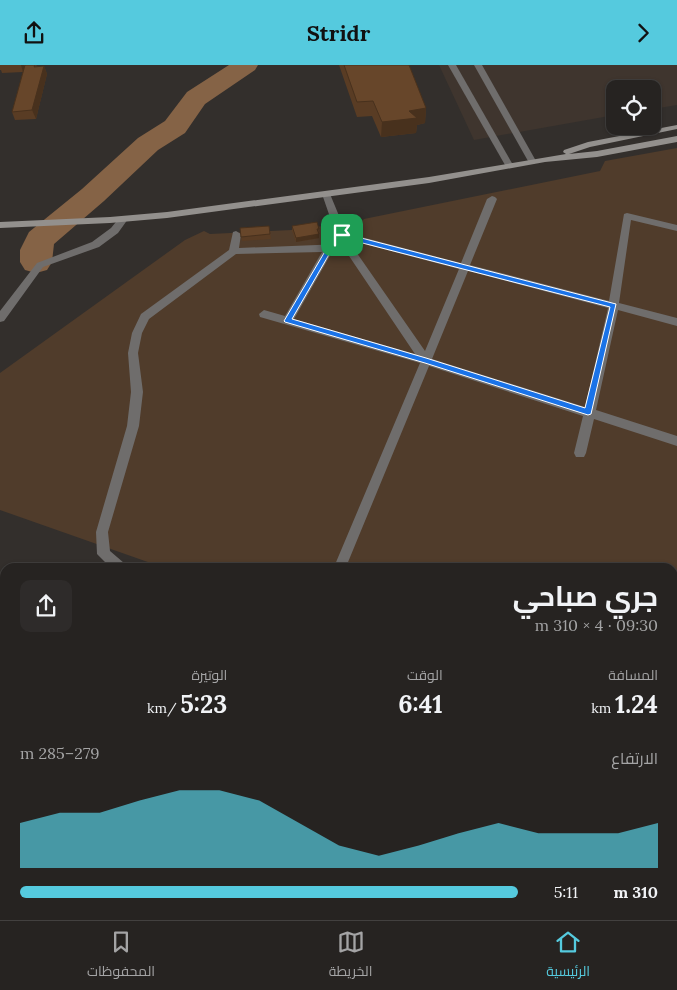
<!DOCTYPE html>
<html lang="ar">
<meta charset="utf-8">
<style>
:root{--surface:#262321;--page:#2e2b2a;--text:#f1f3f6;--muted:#a4a4a5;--line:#42403f;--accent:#55cade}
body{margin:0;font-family:Lora,Cairo,serif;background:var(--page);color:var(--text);direction:rtl;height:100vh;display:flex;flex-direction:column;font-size:19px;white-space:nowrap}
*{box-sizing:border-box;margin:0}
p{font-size:16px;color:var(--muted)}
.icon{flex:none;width:28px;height:28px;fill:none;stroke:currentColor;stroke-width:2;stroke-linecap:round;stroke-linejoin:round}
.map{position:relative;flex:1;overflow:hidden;direction:ltr}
.sheet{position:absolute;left:0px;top:498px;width:678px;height:358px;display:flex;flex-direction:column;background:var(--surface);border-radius:15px 15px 0 0;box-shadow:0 1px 4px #0004,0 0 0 1px var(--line);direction:rtl}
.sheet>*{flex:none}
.tools{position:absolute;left:606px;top:15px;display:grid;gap:10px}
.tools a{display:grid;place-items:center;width:55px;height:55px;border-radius:10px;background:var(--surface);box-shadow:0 1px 4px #0004,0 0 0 1px var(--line);font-size:25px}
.pin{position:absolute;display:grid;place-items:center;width:42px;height:42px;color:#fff;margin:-21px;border-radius:10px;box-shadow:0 2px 8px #0006}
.round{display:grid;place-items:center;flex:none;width:52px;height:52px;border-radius:10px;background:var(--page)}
.headline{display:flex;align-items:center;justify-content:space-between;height:85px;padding:0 20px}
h1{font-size:28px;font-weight:700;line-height:38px}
.metrics{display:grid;grid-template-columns:repeat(3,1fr);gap:8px;height:85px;padding:5px 20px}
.metrics div{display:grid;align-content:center}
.metrics b{font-size:25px;font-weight:700}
.metrics small{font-size:14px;font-weight:400}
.metrics p{font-size:14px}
.chart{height:140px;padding:10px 20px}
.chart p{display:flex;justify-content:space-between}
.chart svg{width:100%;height:90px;margin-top:5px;fill:var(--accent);opacity:.7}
ul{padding:0 20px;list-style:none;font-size:16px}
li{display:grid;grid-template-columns:80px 60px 1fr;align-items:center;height:38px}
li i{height:12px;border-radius:6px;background:var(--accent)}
header{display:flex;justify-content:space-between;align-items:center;height:65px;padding:0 20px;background:var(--accent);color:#111;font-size:22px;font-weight:700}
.menu{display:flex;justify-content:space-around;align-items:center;height:70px;border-top:1px solid var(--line);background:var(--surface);font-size:14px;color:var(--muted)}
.menu a{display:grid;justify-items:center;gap:2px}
.menu .on{color:var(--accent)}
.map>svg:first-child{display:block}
.built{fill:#3f352e}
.green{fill:#503c2b}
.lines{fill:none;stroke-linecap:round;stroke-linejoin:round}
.river{fill:#856346;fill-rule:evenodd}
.service{fill:#6f6d6c;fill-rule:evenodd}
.minor{fill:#6f6d6c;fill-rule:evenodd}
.secondary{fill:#93908d;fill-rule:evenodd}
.wall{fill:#593c24}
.shaded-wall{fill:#48311d}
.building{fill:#67462a;stroke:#48311d}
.route{fill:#1a73e8;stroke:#fff;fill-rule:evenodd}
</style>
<header><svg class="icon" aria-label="forward" viewBox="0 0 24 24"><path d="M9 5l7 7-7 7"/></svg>Stridr<svg class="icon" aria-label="share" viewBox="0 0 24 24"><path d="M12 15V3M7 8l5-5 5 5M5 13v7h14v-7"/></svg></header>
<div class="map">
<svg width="677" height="855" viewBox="0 0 677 855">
<rect width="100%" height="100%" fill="#332f2c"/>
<g class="built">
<path d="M439,0h238v40l-24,4 -1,-20h-37v26l-141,25z"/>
<path d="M673,732l4,1v122h-461l2,-5h454z"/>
</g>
<path class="green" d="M677,83v600l-5,-1v-180h-510l-162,-57v-137l185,-133 19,-9 6,3 82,-4 70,-9 2,-2 236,-48 5,-10z"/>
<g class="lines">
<path class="river" d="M229,0h29l-3,5 -50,34 -20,29 -27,17 -54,51 -50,43 -2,18 -5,8 -11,3 -11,-3 -5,-8v-12l9,-18 53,-43 56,-51 27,-17 22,-29z"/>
<g class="service">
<path d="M448,0h8l57,100 -1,2 -7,-2z"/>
<path d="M474,0h8l54,96 -1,2 -7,-2z"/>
<path d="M326,126l4,3 12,29 -2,2 6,8 115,30 26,-64 5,-3 3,1 2,2 -27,66 139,36 15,-87 3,-1 50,12v6l-46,-11 -12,83 58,15v8l-59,-16 -22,100 81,26v10l-83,-27 -8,34 -2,4h-8l-2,-4 9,-37 -154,-50 -83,201h-12l86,-204 -160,-46 -1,-3 5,-4 21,6 37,-64 -86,2 -87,65 -7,14 -4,20 5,39 -4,34 -31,106 2,19 14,12 2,4h-16l-13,-13 -1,-22 31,-106 4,-34 -3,-39 4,-20 9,-19 88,-64 4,-18 3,-1 5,3 -2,14 103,-4 -8,-16 2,-2 -4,-3 -10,-29zM349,175l110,29 -34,82 -73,-105zM345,185l70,104 -121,-35 38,-67zM468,206l140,37 -23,99 -153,-48z"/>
<path d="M672,702l5,1v16l-5,-1z"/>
<path d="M184,850h18l-2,5h-18z"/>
</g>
<path class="minor" d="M123,151l5,3 -10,14 -19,14 -56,20 -39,54 -4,1v-11l37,-48 55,-21 19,-14 9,-11z"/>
<path class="secondary" d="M677,60v4l-87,18 -21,7 28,-3 80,-15v6l-80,15 -52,5 -116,21 -262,35 -57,5 -110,5v-6l110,-5 57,-5 262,-35 137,-23 -3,-2 1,-2 24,-8z"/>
</g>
<g class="wall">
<path d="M0,0h36l1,1h7l3,8 -11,45 -21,1 -3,-8 11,-40 -21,1 -1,-3h-1z"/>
<path d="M339,0h70l17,43 -1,15 -8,2 -1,8 -35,4 -9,-21 -15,1z"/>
<path d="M269,161l2,13 -29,2 -2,-13z"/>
<path d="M292,161l27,3 1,4h-1v5l-23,4 -4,-11z"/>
</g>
<g class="shaded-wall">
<path d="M21,0h3l1,2 -2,5z"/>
<path d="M44,1l3,8 -11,45 -4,-9z"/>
<path d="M426,43l-1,15 -8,2 -1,8 -35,4 1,-15 27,-11z"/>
<path d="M352,157v4l-26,4v-4z"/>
<path d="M319,169v4l-23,4v-4z"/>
</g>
<g class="building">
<path d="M25,0h10l-1,2 10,-1 -12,44 -20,2z"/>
<path d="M344,0h65l17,43 -17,3 8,7 -35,4 -9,-21 -16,1z"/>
<path d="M351,152l1,5 -26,4 -2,-5z"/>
<path d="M317,157l2,7h-2l2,5 -23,4 -4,-12z"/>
<path d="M269,161l1,8 -29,3 -1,-9z"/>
</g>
<path class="route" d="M342,168l274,71 -25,110 -3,1 -163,-52 -140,-41 -1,-1 43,-73 17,-3 -5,-10zM347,174l263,68 -25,101 -159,-50 -134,-39 39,-68 19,-3z"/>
</svg>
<div class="tools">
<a><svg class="icon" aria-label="locate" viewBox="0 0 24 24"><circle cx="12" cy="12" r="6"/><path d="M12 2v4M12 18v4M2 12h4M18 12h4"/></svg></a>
</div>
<div class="pin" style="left:342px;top:170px;background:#1e9e55"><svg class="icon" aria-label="arrive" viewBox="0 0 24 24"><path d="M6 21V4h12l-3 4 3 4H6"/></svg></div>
<section class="sheet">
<div class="headline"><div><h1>جري صباحي</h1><p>09:30 · 4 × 310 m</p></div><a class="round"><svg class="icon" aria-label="share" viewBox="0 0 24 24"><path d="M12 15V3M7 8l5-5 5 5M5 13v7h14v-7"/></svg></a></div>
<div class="metrics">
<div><p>المسافة</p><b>1.24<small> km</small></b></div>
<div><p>الوقت</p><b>6:41</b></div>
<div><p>الوتيرة</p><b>5:23<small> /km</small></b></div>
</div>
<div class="chart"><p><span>الارتفاع</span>279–285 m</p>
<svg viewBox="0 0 160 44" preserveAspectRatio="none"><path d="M0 44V22L10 17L20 17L30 11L40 6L50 6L60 11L70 22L80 33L90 38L100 33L110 27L120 22L130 27L140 27L150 27L160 22V44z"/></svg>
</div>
<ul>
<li><b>310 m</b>5:11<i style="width:100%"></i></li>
</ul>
</section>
</div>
<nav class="menu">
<a class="on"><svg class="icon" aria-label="home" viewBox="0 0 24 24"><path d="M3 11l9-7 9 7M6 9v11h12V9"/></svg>الرئيسية</a>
<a><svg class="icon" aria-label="map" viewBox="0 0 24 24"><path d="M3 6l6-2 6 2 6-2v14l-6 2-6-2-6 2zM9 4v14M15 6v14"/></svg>الخريطة</a>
<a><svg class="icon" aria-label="saved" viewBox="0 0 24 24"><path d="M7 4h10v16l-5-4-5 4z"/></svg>المحفوظات</a>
</nav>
